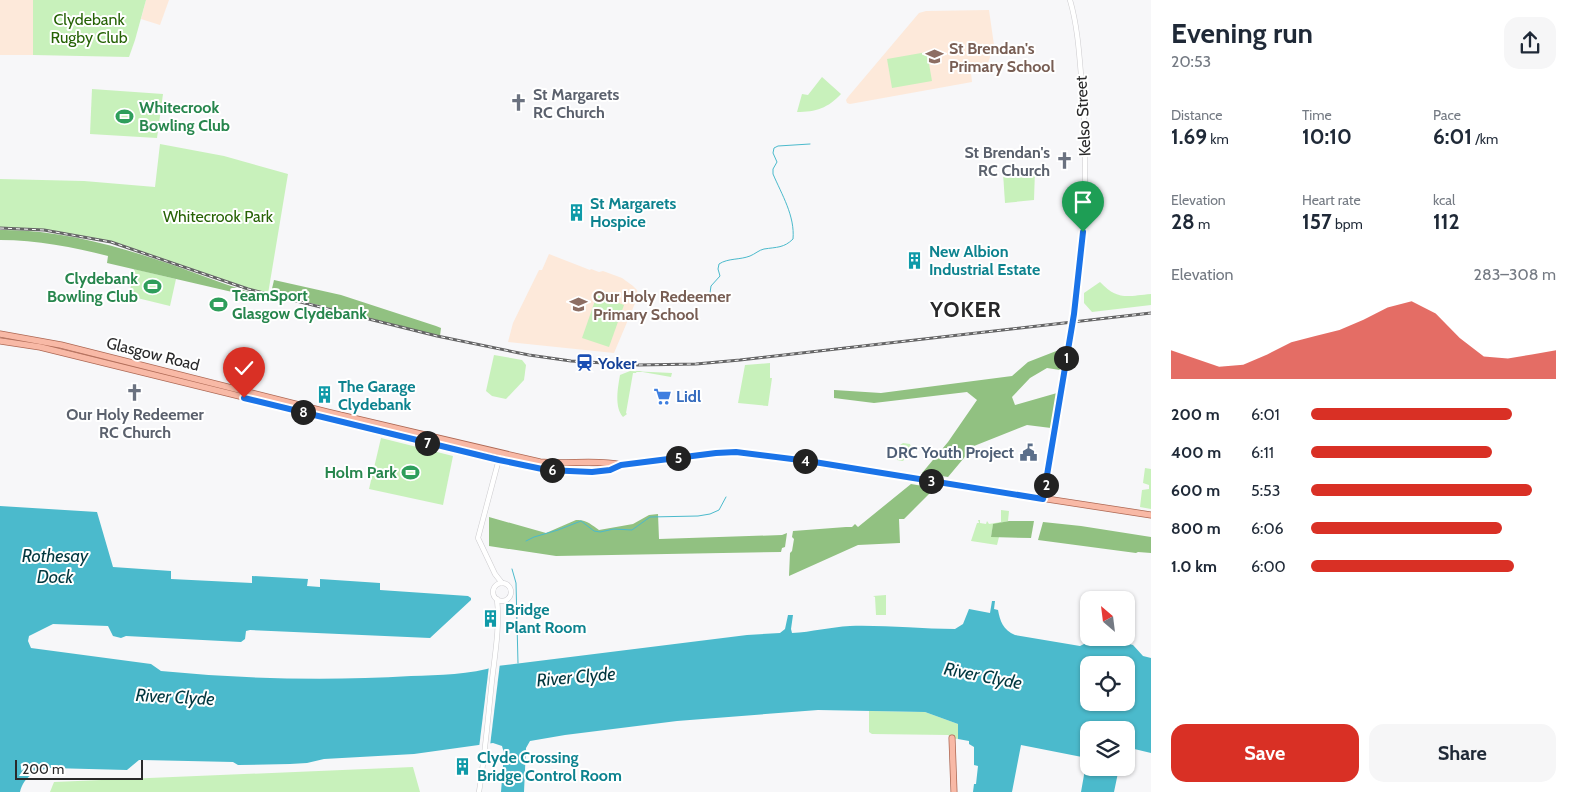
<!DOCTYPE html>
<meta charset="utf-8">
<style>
:root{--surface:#fff;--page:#f6f6f7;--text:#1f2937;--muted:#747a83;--accent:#d93025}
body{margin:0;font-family:Cabin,sans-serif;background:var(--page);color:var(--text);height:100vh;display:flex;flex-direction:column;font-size:19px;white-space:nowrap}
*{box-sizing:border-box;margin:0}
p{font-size:16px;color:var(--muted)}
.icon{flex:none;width:28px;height:28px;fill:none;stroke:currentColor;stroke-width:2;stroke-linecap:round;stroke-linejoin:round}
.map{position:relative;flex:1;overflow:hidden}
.drawer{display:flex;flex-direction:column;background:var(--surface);width:425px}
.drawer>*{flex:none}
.needle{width:32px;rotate:332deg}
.tools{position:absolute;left:1080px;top:591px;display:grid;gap:10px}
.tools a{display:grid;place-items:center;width:55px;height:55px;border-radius:10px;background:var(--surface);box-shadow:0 1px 4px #0004;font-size:25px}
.scale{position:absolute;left:15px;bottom:12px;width:128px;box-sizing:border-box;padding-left:5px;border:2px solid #29292a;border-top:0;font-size:14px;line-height:18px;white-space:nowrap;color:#29292a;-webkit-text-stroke:4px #fff;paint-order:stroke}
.pin{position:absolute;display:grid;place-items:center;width:42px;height:42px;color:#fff;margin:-51px -21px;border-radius:50% 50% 50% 0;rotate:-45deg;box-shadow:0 0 5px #0007}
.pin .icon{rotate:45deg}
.km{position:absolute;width:25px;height:25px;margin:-12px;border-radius:50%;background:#222;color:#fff;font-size:14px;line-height:25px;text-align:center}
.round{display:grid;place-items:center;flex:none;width:52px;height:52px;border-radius:15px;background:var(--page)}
.overview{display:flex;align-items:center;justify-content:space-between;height:85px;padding:0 20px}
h1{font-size:28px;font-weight:700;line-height:38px}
.figures{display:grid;grid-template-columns:repeat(3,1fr);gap:8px;height:85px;padding:5px 20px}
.figures div{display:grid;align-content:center}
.figures b{font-size:21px;font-weight:700}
.figures small{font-size:14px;font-weight:400}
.figures p{font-size:14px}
.chart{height:140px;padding:10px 20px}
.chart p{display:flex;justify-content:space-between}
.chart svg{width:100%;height:90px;margin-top:5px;fill:var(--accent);opacity:.7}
.cta{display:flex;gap:10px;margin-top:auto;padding:10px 20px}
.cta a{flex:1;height:58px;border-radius:15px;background:var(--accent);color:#fff;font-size:20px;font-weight:700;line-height:58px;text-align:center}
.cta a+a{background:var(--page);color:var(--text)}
ul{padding:0 20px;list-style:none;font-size:16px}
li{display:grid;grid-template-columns:80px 60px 1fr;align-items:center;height:38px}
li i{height:12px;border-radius:6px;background:var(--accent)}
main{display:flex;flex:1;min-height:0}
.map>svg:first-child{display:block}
.education{fill:#fde9da}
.green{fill:#c8f1bb}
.forest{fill:#91c181}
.water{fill:#4bbacc;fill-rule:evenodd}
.pier{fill:#f7f7f9}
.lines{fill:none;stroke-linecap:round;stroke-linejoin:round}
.stream{stroke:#4bbacc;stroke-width:1}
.minor-casing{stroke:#cccbce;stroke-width:5.5}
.major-casing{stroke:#ad6854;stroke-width:7}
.minor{stroke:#fff;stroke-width:4.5}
.major{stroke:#f8b9a6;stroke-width:5.5}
.rail-casing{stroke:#656566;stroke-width:3}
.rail{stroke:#fff;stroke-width:1;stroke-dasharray:4;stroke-linecap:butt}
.minor-bridge-casing{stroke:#cccbce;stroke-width:5.5;stroke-linecap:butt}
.minor-bridge{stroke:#fff;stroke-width:4.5}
.route-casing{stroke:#fff;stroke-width:10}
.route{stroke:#1a73e8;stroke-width:6}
.labels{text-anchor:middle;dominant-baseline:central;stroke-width:4;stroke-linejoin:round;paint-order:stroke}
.park-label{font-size:16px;fill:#266205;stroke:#fff}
.education-label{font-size:16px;font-weight:bold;fill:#785e54;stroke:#fff;text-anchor:start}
.worship-label{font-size:16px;font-weight:bold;fill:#5b616d;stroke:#fff;text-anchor:start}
.leisure-label{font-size:16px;font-weight:bold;fill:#27864d;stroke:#fff;text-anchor:start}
.street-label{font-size:16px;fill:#29292a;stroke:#fff}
.culture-label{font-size:16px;font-weight:bold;fill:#0d838f;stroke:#fff;text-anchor:start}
.transit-label{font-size:16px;font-weight:bold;fill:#164399;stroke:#fff;text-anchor:start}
.shop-label{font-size:16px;font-weight:bold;fill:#366cbe;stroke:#fff;text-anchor:start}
.service-label{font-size:16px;font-weight:bold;fill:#4e5e75;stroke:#fff;text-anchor:end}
.water-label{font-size:18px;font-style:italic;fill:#01373f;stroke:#fff}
.district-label{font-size:21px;font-weight:bold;letter-spacing:1px;fill:#29292a;stroke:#fff}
</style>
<main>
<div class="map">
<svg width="1151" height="792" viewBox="0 0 1151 792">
<rect width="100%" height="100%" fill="#f7f7f9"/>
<g class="education">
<rect x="0" y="0" width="33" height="55"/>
<path d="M146,0h23l-9,25 -19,-6z"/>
<path d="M989,10l5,35 -6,18 -17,10 1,9 -122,22 -3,-1 -1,-3 2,-3 71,-84 7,-2z"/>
<path d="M549,254l41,16 1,-1 8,3 4,-1 19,7 11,8 4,4 1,5 -2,6 -22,52 -106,-11 5,-19 26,-53h3z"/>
</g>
<g class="green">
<path d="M33,0h113l-11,40 -6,17 -96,-2z"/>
<path d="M927,52l5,29 -40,7 -5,-29z"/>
<path d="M822,77l19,17c-13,14 -25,18 -44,18l5,-18 6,1z"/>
<path d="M92,89l71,5 -6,44 -67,-4z"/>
<path d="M160,144l64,12 64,18 -20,120c-34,-7 -65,-21 -97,-32 -54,-19 -113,-35 -171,-34v-49l84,2 71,6z"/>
<path d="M1035,170l-1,30 -29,3 -2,-30z"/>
<path d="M134,269l42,10 -6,27 -41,-10z"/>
<path d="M1100,282c18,19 27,14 51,12v11l-59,7 -8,-9v-10z"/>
<path d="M597,295l27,10 -15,42 -27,-9z"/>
<path d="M494,355l28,5 4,5 -2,15 -18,19 -14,-3 -6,-5z"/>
<path d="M770,363v15h2l-4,28 -30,-3 7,-38z"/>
<path d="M630,371l42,2 -1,4 -34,-6 -1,2h-3l-7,40 1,1 -4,3c-9,-10 -5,-30 -3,-42z"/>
<path d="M381,438l72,18 -10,49 -74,-16z"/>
<path d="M903,443l7,1 2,5 -9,12 -6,-1 3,-15z"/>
<path d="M1145,468l6,1v40l-11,-2 2,-17 7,-1v-4l-6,-2z"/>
<path d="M1001,510l8,1 -1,10 -15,4 -2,12h8l-2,8 -26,-4 6,-18h2l-1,-3h2v3l6,1 1,-3 2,3 12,-2z"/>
<path d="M886,595v20h-10l-1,-18 -2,-1z"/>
<path d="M869,711l56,1 33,12v15l-6,-1 -4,-3 -76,-1 -3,-2z"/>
<path d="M413,767l7,25h-370l4,-10z"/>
</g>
<g class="forest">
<path d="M0,230c58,-1 118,16 173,35 31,11 62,24 95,32l-1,3 -160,-37 1,-7c-35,-9 -71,-16 -108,-16z"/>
<path d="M274,280l67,15 95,31 5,2 -1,8 -169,-43z"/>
<path d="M1064,348l-4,22 -13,-2 -17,10 -18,19 3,8 42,-12 -6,35 -24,-3 -53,21 -26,31 -26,-4 26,-31 29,-42 -10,-8 -93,11 -40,-5v-8l47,3 131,-17 16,-14z"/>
<path d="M911,484l24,4 -31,31h-5l1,24 -42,2 -69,31 1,-23 2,-2 2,-12 -2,-2 1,-6 53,-4h6l3,-3 3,3z"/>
<path d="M658,514l1,25 123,-4 5,-2 -2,14 -3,1 -1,4 -225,4 -67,-10v-29l57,16 30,-13c10,-1 16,5 23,10l34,-6 16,-9z"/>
<path d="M1009,521h25l-3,17 -40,-1 2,-13z"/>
<path d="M1043,522l38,4 70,11v16l-13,-1 -2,1 -98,-13z"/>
</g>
<path class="water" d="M0,506l97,6 16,55 58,4v8l81,4v-7l56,3 -1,7 13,1v-8l60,4v7l88,6 3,2v2l-41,38 -180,-8 -4,1 -1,8 -4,3 -115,-6 -5,2 -8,-2 -5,-10 -55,-2 -24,12 -1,5 3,7 120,16 10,7c83,8 167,10 250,5 28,-1 59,-1 86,-10l250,-31 33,-2 5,-4 3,-14h5l-2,14 1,4c20,-1 38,-6 58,-7 35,-1 70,3 105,3l8,-5 6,-15 21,4 2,-12h3l-1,8 4,1c2,11 5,20 17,25l65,11 14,-7 20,1 19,5 10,11 8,2v95l-25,-6v-17h-37v38h30l-5,24h-33l6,-34 -66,-13 -9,47h-39l1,-8h2l2,-18 -4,-1v-18l-5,-3v-3l-11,-2v-15l-33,-12 -107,-2 -141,11 -112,14 -35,6 -4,7 -2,44h-23l3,-39 -2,-7 -9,-3 -79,11 -90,5 -17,4 -17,1 -52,1 -5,-3 -90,-2h-4l-12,10 -76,-2c-15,2 -27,8 -31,24h-20zM1089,665h37v37h-37z"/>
<path class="pier" d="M500,663l-10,83 -11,2 10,-82z"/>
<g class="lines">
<g class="stream">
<path d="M710,293l1,-7 9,-10 -2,-7 1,-5c9,-6 21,-4 31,-8 5,-2 9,-6 14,-7 13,-2 20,-1 29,-10 2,-23 -11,-44 -20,-65v-5l4,-7 -4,-9 1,-5 4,-2 32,-2"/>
<path d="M526,541l8,-4 24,-7 23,-9 13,10 6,1 14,-3 18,1 18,-13 48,-1 12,-2 9,-4 7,-13"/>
<path d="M512,569l4,14 2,80"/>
</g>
<defs>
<g id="minor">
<path d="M1070,0c7,24 9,50 11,75 8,80 4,160 -7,239"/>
<path d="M499,459l-21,79 17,36 7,9"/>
<path d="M1043,499l23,-140"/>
<circle cx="502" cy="592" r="9"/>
<path d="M479,792c6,-37 9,-74 13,-112 3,-26 8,-54 5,-81"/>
</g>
<g id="major">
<path d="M0,334l61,11 266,67 213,50c26,3 57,-3 81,3"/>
<path d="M0,341l40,6 459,113 48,10 21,1 42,-1 11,-5 95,-12h32l403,62"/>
<path d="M952,738l2,54"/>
</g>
</defs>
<use href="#minor" class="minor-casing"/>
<use href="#major" class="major-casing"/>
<use href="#minor" class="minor"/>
<use href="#major" class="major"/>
<defs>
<path id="rail" d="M0,228l44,2 67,12 137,47 189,47 92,19 42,6 67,4 58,-1 44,-4 411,-47"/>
</defs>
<use href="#rail" class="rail-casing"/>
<use href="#rail" class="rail"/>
<defs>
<path id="minor-bridge" d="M1066,359l8,-45"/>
</defs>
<use href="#minor-bridge" class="minor-bridge-casing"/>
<use href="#minor-bridge" class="minor-bridge"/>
</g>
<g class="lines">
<defs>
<path id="route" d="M244,398l255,62 48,10 45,2 18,-2 11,-5 95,-12 20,-1 72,9 235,38 31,-185 9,-82"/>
</defs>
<use href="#route" class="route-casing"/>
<use href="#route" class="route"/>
</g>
<defs>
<symbol id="school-bare" viewBox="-9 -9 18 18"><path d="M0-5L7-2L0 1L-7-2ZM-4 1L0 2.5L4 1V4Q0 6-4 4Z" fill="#8d6e63" stroke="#fff" stroke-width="2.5" paint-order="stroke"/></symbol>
<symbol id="church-bare" viewBox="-9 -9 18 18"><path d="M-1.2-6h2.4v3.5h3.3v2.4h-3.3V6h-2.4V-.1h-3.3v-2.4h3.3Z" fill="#6b7280" stroke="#fff" stroke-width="2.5" paint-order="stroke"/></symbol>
<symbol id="stadium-bare" viewBox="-9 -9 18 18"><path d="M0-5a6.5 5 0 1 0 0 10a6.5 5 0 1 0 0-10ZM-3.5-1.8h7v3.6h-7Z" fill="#2e9e5b" stroke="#fff" stroke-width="2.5" paint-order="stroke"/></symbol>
<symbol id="building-bare" viewBox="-9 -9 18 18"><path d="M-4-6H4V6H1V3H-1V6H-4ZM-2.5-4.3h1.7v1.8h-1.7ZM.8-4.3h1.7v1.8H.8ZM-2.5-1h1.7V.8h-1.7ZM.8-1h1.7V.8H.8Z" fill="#0f9aa8" stroke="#fff" stroke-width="2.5" paint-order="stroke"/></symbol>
<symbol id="station-bare" viewBox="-9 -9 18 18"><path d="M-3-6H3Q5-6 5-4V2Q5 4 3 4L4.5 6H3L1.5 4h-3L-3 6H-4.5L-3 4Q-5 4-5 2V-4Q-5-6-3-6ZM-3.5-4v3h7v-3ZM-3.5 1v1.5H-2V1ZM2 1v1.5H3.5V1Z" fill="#1a4fb4" stroke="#fff" stroke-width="2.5" paint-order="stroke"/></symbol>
<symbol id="supermarket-bare" viewBox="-9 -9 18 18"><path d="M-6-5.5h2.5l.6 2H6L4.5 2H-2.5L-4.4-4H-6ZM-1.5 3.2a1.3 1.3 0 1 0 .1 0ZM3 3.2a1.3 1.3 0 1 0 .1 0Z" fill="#3f7fe0" stroke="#fff" stroke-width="2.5" paint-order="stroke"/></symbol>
<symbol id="civic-bare" viewBox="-9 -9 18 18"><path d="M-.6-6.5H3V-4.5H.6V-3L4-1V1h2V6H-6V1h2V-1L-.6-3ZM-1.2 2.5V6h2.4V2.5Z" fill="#5c6f8a" stroke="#fff" stroke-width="2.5" paint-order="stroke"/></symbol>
</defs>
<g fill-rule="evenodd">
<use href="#school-bare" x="922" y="44" width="25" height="25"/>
<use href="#church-bare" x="506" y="90" width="25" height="25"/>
<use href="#stadium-bare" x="112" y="104" width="25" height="25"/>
<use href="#church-bare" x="1052" y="148" width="25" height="25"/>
<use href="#building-bare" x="564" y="200" width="25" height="25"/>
<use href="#building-bare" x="902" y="248" width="25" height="25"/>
<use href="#stadium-bare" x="140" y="274" width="25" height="25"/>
<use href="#stadium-bare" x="206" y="292" width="25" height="25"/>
<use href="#school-bare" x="566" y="292" width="25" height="25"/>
<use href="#station-bare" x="572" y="350" width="25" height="25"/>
<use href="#church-bare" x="122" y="380" width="25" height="25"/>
<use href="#building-bare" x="312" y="382" width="25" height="25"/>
<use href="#supermarket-bare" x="650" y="384" width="25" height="25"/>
<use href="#civic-bare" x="1016" y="440" width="25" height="25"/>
<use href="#stadium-bare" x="398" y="460" width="25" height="25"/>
<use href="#building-bare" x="478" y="606" width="25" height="25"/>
<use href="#building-bare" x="450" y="754" width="25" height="25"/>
</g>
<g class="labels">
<g class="park-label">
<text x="89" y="19">Clydebank<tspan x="89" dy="18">Rugby Club</tspan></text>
<text x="218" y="216">Whitecrook Park</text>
</g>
<g class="education-label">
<text x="949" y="48">St Brendan's<tspan x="949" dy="18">Primary School</tspan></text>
<text x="593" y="296">Our Holy Redeemer<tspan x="593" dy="18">Primary School</tspan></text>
</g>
<g class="worship-label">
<text x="533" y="94">St Margarets<tspan x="533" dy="18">RC Church</tspan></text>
<text x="1050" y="152" text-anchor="end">St Brendan's<tspan x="1050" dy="18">RC Church</tspan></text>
<text x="135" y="414" text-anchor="middle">Our Holy Redeemer<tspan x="135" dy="18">RC Church</tspan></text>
</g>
<g class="leisure-label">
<text x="139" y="107">Whitecrook<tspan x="139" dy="18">Bowling Club</tspan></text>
<text x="138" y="278" text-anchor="end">Clydebank<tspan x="138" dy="18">Bowling Club</tspan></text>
<text x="232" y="295">TeamSport<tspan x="232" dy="18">Glasgow Clydebank</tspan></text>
<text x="397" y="472" text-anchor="end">Holm Park</text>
</g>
<g class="street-label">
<text transform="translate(1083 116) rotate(-93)">Kelso Street</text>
<text transform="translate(153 354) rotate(14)">Glasgow Road</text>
</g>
<g class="culture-label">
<text x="590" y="203">St Margarets<tspan x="590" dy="18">Hospice</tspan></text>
<text x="929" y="251">New Albion<tspan x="929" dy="18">Industrial Estate</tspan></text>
<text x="338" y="386">The Garage<tspan x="338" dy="18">Clydebank</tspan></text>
<text x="505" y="609">Bridge<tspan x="505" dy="18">Plant Room</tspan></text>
<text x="477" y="757">Clyde Crossing<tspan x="477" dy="18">Bridge Control Room</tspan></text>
</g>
<g class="transit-label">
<text x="598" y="363">Yoker</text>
</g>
<g class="shop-label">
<text x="676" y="396">Lidl</text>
</g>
<g class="service-label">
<text x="1014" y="452">DRC Youth Project</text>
</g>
<g class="water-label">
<text x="55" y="556">Rothesay<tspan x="55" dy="21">Dock</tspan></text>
<text transform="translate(983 676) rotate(11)">River Clyde</text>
<text transform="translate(576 677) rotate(-5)">River Clyde</text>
<text transform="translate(175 697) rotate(3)">River Clyde</text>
</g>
<g class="district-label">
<text x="966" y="309">YOKER</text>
</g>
</g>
</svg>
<div class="tools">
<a><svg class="needle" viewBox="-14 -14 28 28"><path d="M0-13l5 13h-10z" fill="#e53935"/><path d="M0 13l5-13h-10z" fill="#747a83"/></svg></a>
<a><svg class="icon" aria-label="locate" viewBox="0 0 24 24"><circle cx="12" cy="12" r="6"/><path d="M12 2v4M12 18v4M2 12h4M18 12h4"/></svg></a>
<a><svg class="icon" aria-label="layers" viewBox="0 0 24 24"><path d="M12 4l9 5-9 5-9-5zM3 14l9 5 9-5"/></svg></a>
</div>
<div class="scale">200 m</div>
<div class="pin" style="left:1083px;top:232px;background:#1e9e55"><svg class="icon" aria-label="arrive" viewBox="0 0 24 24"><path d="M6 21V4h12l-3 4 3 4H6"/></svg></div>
<div class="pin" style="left:244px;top:398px;background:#d93025"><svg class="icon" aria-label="check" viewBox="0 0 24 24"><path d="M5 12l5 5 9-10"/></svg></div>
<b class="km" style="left:1066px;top:358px">1</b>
<b class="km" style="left:1046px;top:485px">2</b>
<b class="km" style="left:931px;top:481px">3</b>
<b class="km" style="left:805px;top:461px">4</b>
<b class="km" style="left:678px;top:458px">5</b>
<b class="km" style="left:552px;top:470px">6</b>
<b class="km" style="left:427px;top:443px">7</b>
<b class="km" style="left:303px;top:412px">8</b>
</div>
<section class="drawer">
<div class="overview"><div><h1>Evening run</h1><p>20:53</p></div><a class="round"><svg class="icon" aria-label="share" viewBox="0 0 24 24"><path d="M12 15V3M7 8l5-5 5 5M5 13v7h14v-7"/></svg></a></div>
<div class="figures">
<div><p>Distance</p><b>1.69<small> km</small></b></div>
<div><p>Time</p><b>10:10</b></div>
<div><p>Pace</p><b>6:01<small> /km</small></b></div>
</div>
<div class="figures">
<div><p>Elevation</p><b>28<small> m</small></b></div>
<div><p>Heart rate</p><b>157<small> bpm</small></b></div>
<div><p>kcal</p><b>112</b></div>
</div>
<div class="chart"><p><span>Elevation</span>283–308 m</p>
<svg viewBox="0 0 160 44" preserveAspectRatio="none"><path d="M0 44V30L10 34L20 38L30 37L40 32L50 26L60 23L70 20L80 15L90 9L100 6L110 12L120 24L130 33L140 34L150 32L160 30V44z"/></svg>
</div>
<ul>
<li><b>200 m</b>6:01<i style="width:82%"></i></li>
<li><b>400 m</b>6:11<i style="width:74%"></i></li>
<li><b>600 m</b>5:53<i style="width:90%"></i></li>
<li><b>800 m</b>6:06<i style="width:78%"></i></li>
<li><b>1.0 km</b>6:00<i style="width:83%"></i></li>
</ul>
<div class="cta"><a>Save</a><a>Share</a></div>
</section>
</main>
